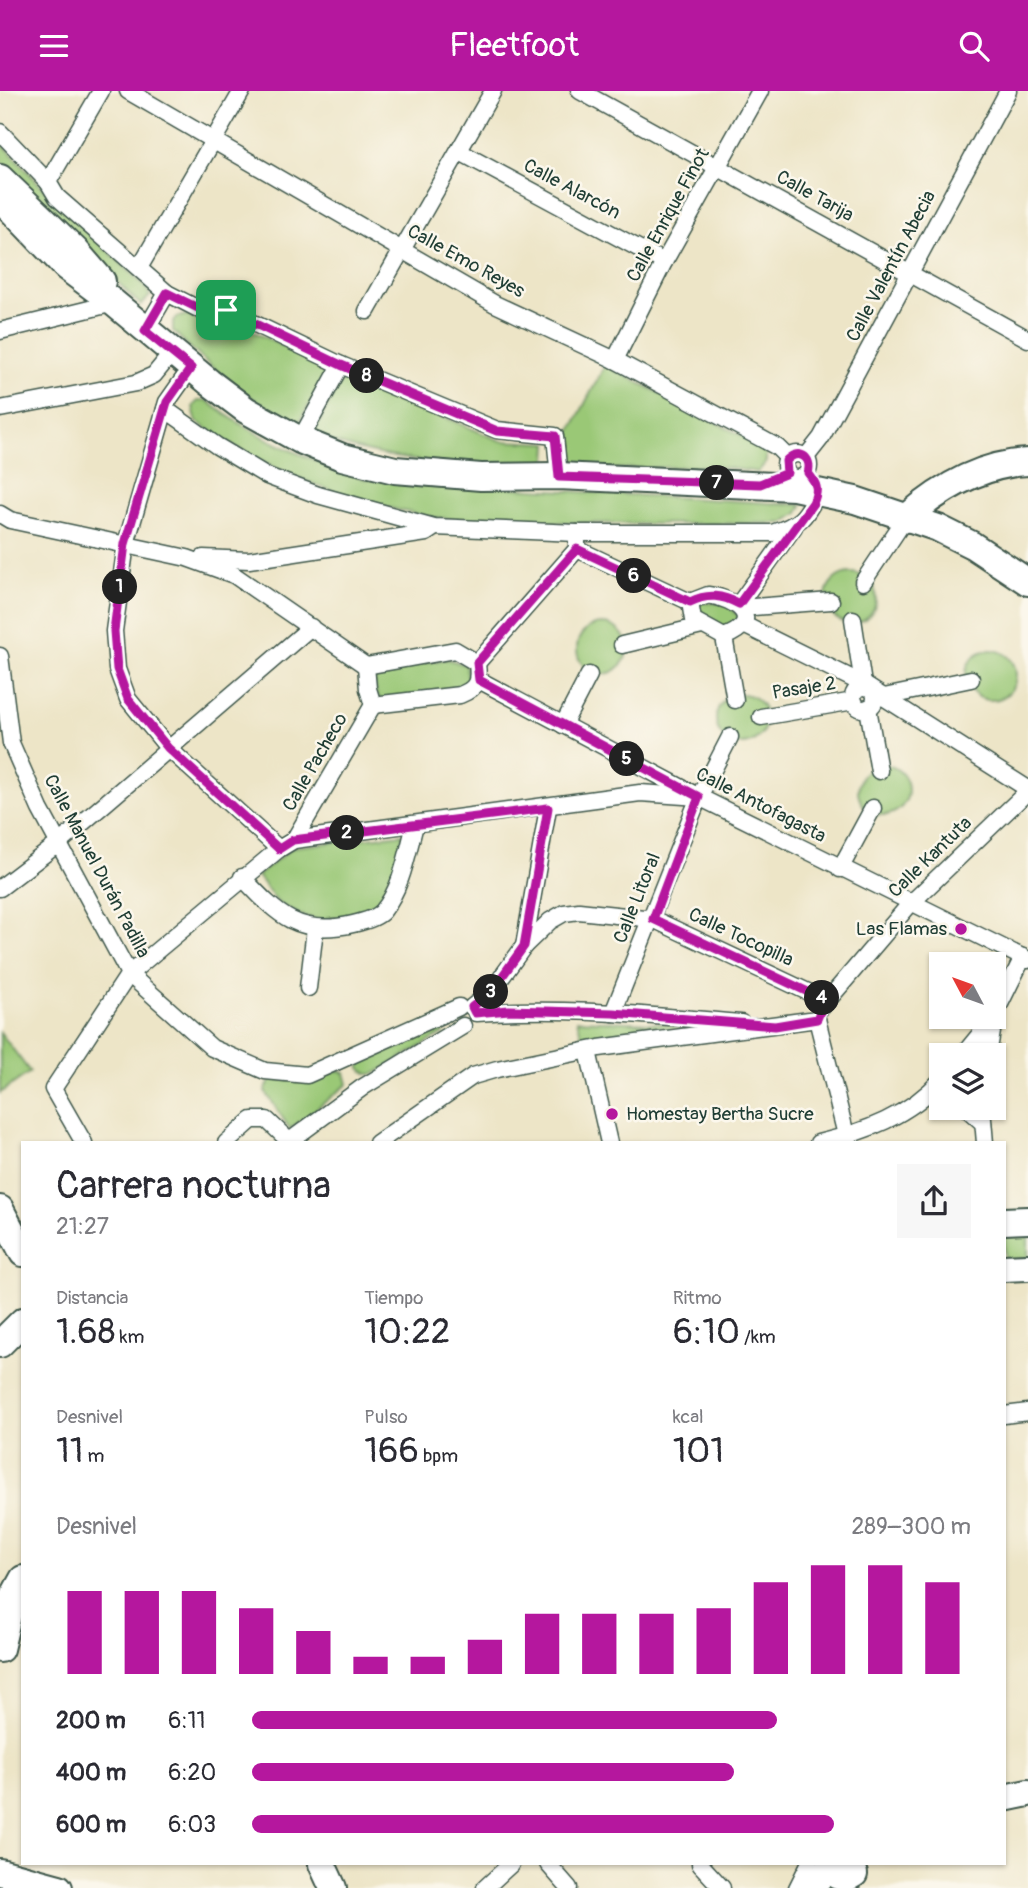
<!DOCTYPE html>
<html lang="es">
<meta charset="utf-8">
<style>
:root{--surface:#fff;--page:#f7f7f7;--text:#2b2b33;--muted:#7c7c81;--accent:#b5179e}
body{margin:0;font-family:Pangolin,sans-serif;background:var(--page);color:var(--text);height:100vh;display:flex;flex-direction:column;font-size:26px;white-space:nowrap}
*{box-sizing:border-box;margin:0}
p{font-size:23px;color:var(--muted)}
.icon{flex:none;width:38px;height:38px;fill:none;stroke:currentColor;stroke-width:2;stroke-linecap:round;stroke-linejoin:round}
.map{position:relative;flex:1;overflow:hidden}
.side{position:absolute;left:21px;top:1050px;width:985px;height:724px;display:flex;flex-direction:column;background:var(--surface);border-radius:0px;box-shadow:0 2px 5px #0004}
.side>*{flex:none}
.needle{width:46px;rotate:311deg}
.tools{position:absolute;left:929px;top:861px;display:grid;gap:14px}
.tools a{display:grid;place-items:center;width:77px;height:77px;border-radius:0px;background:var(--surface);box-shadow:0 2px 5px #0004;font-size:35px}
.pin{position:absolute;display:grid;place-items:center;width:60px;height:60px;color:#fff;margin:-30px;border-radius:14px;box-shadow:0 4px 10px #0006}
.km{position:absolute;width:35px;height:35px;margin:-18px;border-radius:50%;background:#222;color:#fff;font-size:19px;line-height:35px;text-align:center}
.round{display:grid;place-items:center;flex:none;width:74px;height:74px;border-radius:0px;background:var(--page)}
.headline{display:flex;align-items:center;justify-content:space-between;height:119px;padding:0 35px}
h1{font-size:38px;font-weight:600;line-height:52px}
.stats{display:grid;grid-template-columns:repeat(3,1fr);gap:10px;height:119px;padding:7px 35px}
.stats div{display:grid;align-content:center}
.stats b{font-size:35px;font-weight:600}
.stats small{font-size:19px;font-weight:400}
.stats p{font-size:19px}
.chart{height:196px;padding:14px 35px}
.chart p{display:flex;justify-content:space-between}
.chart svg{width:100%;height:126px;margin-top:7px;stroke:var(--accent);stroke-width:6}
ul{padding:0 35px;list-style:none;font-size:23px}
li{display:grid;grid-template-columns:112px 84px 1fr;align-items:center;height:52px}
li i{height:18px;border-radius:9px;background:var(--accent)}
header{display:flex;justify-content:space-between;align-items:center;height:91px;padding:0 35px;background:var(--accent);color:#fff;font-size:32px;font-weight:600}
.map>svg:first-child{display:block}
.green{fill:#9ac876;stroke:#5c8255;stroke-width:2}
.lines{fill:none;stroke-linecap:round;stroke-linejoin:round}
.street-casing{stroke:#3e564a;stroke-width:19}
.primary-casing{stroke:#3e564a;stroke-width:30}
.street{stroke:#fff;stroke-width:16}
.primary{stroke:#fff;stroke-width:26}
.route-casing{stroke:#fff;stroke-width:14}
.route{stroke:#b5179e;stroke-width:9}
.poi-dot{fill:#b5179e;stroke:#fbf7ec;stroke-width:2.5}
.labels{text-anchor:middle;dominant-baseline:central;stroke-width:5;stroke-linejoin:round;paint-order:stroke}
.street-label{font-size:19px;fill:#1f3d34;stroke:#fbf7ec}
.poi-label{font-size:19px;fill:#1f3d34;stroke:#fbf7ec;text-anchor:end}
</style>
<header><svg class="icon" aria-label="menu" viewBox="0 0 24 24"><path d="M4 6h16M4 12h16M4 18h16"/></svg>Fleetfoot<svg class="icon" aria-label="search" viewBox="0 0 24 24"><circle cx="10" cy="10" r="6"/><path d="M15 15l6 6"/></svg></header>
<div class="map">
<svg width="1028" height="1797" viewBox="0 0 1028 1797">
<rect width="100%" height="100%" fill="#fbf7ec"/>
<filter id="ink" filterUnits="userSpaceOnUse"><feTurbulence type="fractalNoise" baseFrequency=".0143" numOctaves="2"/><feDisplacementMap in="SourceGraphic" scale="14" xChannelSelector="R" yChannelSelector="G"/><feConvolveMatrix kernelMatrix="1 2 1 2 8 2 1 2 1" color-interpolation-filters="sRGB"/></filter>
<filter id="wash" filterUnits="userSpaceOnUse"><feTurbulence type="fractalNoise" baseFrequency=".00686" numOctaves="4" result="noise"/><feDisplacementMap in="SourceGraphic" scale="28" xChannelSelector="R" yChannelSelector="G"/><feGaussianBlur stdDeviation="1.57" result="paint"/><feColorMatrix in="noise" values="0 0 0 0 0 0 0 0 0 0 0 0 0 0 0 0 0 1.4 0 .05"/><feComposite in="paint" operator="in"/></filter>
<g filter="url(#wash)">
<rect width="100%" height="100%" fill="#ede5c7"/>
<g class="green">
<path d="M0,50l53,58 92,87 5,10 -9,9 -8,-7 -133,-137z"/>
<path d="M187,224l36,16 2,-13 105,51 -32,55c-49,-23 -87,-56 -125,-93v-9l5,-5z"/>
<path d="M605,274l161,83v14l-8,10 -46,-6 -134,4 -11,-12 -1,-18z"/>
<path d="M342,287h9l150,63 47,2 -1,17 -11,11c-77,-6 -151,-8 -223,-36z"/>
<path d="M206,309c48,38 102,59 159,79l437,26 -4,8 -15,10c-91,1 -181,2 -272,-3 -29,-1 -62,1 -90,-5 -82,-17 -157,-45 -225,-94l-3,-15 5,-5z"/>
<circle cx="851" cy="507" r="25"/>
<path d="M699,512h27l14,15 -14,13 -26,-10 -4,-12z"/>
<circle cx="602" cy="558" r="25"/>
<circle cx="991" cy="584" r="25"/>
<path d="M447,568l19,6 2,15 -4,9 -80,12 -7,-5 -4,-21 4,-5z"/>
<circle cx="741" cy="628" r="25"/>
<circle cx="883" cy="699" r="25"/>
<path d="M403,743l-11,48 -11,21 -9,6 -51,12 -21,-6 -22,-12 -21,-27 36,-29z"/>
<path d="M577,929l142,6 -4,6 -131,11z"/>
<path d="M445,930l-1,12 -70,41h-6l-8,-6 1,-10z"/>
<path d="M0,941l30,40 -30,21z"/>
<path d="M339,979l6,3 3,11 -58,45 -25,-38 6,-12c25,3 46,0 68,-9z"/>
<path d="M1028,1139v28l-23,2 -1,-29z"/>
</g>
</g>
<g filter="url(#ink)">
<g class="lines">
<defs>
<g id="street">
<path d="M128,0l367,213 120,56 162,87 11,11"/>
<path d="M580,0l448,248"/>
<path d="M0,41l48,50 9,15 110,96 37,19 22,-2 115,55 156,65 58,6 4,40"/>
<path d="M460,61l204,110"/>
<path d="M48,91l53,-91"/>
<path d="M139,177l103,-177"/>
<path d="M367,220l126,-220"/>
<path d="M0,240l114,-28"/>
<path d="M145,240l22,-38"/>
<path d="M615,269l49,-98 96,-171"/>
<path d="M191,277l-24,34 -41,142 -12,87 3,38 11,30 40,49 111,101 15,-9 346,-47 59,4"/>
<path d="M0,318l136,-26 18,-8 18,-22"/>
<path d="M165,318l52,37 50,30 51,19 116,32 143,6h195c27,-8 34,-15 46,-41"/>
<path d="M300,349l41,-75"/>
<circle cx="797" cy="375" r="12"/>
<path d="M806,366l15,-19 187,-347"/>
<path d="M0,423l10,6 177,38 47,17 132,91"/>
<path d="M577,458l113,53"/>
<path d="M203,467l46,2 177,-27 6,-4"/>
<path d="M863,491l42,-63"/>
<path d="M708,504c29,4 58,26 16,42l-31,-17 -3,-18z"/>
<path d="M739,513l55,-77"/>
<path d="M741,517l90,-7"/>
<path d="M853,528l10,65"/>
<path d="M744,534l119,59 165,105"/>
<path d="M724,546l11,63"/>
<path d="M622,554l80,-19"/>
<path d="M455,559l22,13c2,18 1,25 -17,32l-87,10 -5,-16 -2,-23z"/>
<path d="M0,565l11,87 29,66 89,165 83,74 53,23 42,4 152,-68"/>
<path d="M477,572l100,-114v-16"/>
<path d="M479,589l220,117 329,163"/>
<circle cx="864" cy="607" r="11"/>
<path d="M884,606l87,-18"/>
<path d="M868,617l11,63"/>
<path d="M761,626l93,-16"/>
<path d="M563,634l26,-50"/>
<path d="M294,749l79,-135"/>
<path d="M840,778l33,-61"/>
<path d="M242,786c36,38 56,60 111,47 9,-2 24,-6 30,-13 19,-24 24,-57 32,-86"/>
<path d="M0,797l59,-45 252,-216"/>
<path d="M524,855l26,-25 14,-8 15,-2 74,8 172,81"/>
<path d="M308,897l7,-59"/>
<path d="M472,916l19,-15 33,-46 24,-138"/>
<path d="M822,916l88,-103 118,-113"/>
<path d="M476,922c88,-7 177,3 265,10"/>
<path d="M613,922l86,-216 31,-60"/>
<path d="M994,925l29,-59"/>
<path d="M817,928l31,124"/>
<path d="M588,960l21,92"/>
<path d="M963,964l31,-38"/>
<path d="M988,964l6,-35"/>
<path d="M966,1017l17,15"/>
<path d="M982,1017l3,35"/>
<path d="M84,1052l-31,-54 76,-115 150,-125"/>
<path d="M226,1052l26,-23h15l22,21"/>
<path d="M287,1052l76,-56 100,-61"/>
<path d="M377,1052l96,-67 24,-7 102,-21 218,-29"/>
<path d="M818,1052c47,-11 91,-27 124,-64"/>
<path d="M1004,1324l24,-3"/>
<path d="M548,1773l21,24"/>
<path d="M700,1773l22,24"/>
<path d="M485,1797l26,-24"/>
<path d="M797,1797l12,-24"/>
</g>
<g id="primary">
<path d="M0,87l76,73 26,30"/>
<path d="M0,107l66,69 48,36 95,79 37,28 54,30 42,17 53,13 86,7 78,-1 235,11 61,13 83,28 34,17 56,37"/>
<path d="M905,428c34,-30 77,-55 123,-57"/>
<path d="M0,1118l23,44"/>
<path d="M1004,1130l24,-1"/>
<path d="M1004,1177l24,-1"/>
<path d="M0,1253l23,-23"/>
<path d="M0,1558l12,-50 11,-20"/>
<path d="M1004,1707l24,-5"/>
<path d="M322,1773l11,24"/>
<path d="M836,1773l2,12 9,2 7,-4"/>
<path d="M0,1781l59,16"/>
<path d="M809,1797l23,-24"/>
</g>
</defs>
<use href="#street" class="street-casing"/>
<use href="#primary" class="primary-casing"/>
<use href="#street" class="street"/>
<use href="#primary" class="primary"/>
</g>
</g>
<g class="lines" filter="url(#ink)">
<defs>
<path id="route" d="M167,202l37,18 22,-1 115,55 156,66 58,5 4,41 201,7 27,-11 -1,-12c11,-13 27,-5 22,12 9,11 11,16 5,30l-74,101c-17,-9 -31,-11 -49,-2l-113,-53 -100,114 2,17 220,117 -46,122 172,81 -8,19 -42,7 -162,-13 -104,-3 -34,3 -3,-6 19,-15 33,-46 24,-138 -255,32 -14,9 -111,-101 -40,-49 -11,-30 -3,-38 11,-87 42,-142 24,-34 -46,-37z"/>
</defs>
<use href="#route" class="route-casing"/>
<use href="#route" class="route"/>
</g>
<g class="poi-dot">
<circle cx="961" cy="838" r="7"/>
<circle cx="612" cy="1023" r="7"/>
</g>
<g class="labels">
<g class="street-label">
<text transform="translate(572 98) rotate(28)">Calle Alarcón</text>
<text transform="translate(815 105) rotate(29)">Calle Tarija</text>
<text transform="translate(668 124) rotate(-61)">Calle Enrique Finot</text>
<text transform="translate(466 170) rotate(29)">Calle Emo Reyes</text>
<text transform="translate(891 175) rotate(-62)">Calle Valentín Abecia</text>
<text transform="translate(804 597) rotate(-9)">Pasaje 2</text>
<text transform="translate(315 671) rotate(-60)">Calle Pacheco</text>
<text transform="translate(761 714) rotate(27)">Calle Antofagasta</text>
<text transform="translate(930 766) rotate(-44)">Calle Kantuta</text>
<text transform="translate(97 775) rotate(62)">Calle Manuel Durán Padilla</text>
<text transform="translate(637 807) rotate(-68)">Calle Litoral</text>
<text transform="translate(741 846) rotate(25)">Calle Tocopilla</text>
</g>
<g class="poi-label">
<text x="947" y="838">Las Flamas</text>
<text x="626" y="1023" text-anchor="start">Homestay Bertha Sucre</text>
</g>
</g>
</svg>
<div class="tools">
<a><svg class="needle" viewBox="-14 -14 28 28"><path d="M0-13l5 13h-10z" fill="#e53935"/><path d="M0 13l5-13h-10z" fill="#7c7c81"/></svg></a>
<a><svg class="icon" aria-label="layers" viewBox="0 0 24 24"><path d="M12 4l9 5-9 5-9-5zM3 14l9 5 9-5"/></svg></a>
</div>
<div class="pin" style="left:226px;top:219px;background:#1e9e55"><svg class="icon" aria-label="arrive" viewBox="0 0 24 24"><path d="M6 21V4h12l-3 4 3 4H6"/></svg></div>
<b class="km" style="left:120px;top:496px">1</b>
<b class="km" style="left:347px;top:742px">2</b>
<b class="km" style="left:491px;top:901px">3</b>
<b class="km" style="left:822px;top:907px">4</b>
<b class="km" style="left:627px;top:668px">5</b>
<b class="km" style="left:634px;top:485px">6</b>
<b class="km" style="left:717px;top:392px">7</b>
<b class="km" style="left:367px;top:285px">8</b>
<section class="side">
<div class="headline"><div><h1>Carrera nocturna</h1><p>21:27</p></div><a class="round"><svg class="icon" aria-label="share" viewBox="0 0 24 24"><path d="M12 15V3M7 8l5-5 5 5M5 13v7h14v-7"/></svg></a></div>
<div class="stats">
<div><p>Distancia</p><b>1.68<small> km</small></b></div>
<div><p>Tiempo</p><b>10:22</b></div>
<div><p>Ritmo</p><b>6:10<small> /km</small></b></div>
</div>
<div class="stats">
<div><p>Desnivel</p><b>11<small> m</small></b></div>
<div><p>Pulso</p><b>166<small> bpm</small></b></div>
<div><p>kcal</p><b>101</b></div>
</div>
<div class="chart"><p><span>Desnivel</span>289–300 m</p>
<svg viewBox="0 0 160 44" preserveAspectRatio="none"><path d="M5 44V15M15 44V15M25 44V15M35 44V21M45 44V29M55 44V38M65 44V38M75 44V32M85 44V23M95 44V23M105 44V23M115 44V21M125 44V12M135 44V6M145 44V6M155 44V12"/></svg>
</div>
<ul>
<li><b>200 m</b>6:11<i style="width:73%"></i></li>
<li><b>400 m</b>6:20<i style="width:67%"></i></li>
<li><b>600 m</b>6:03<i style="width:81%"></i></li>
</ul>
</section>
</div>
